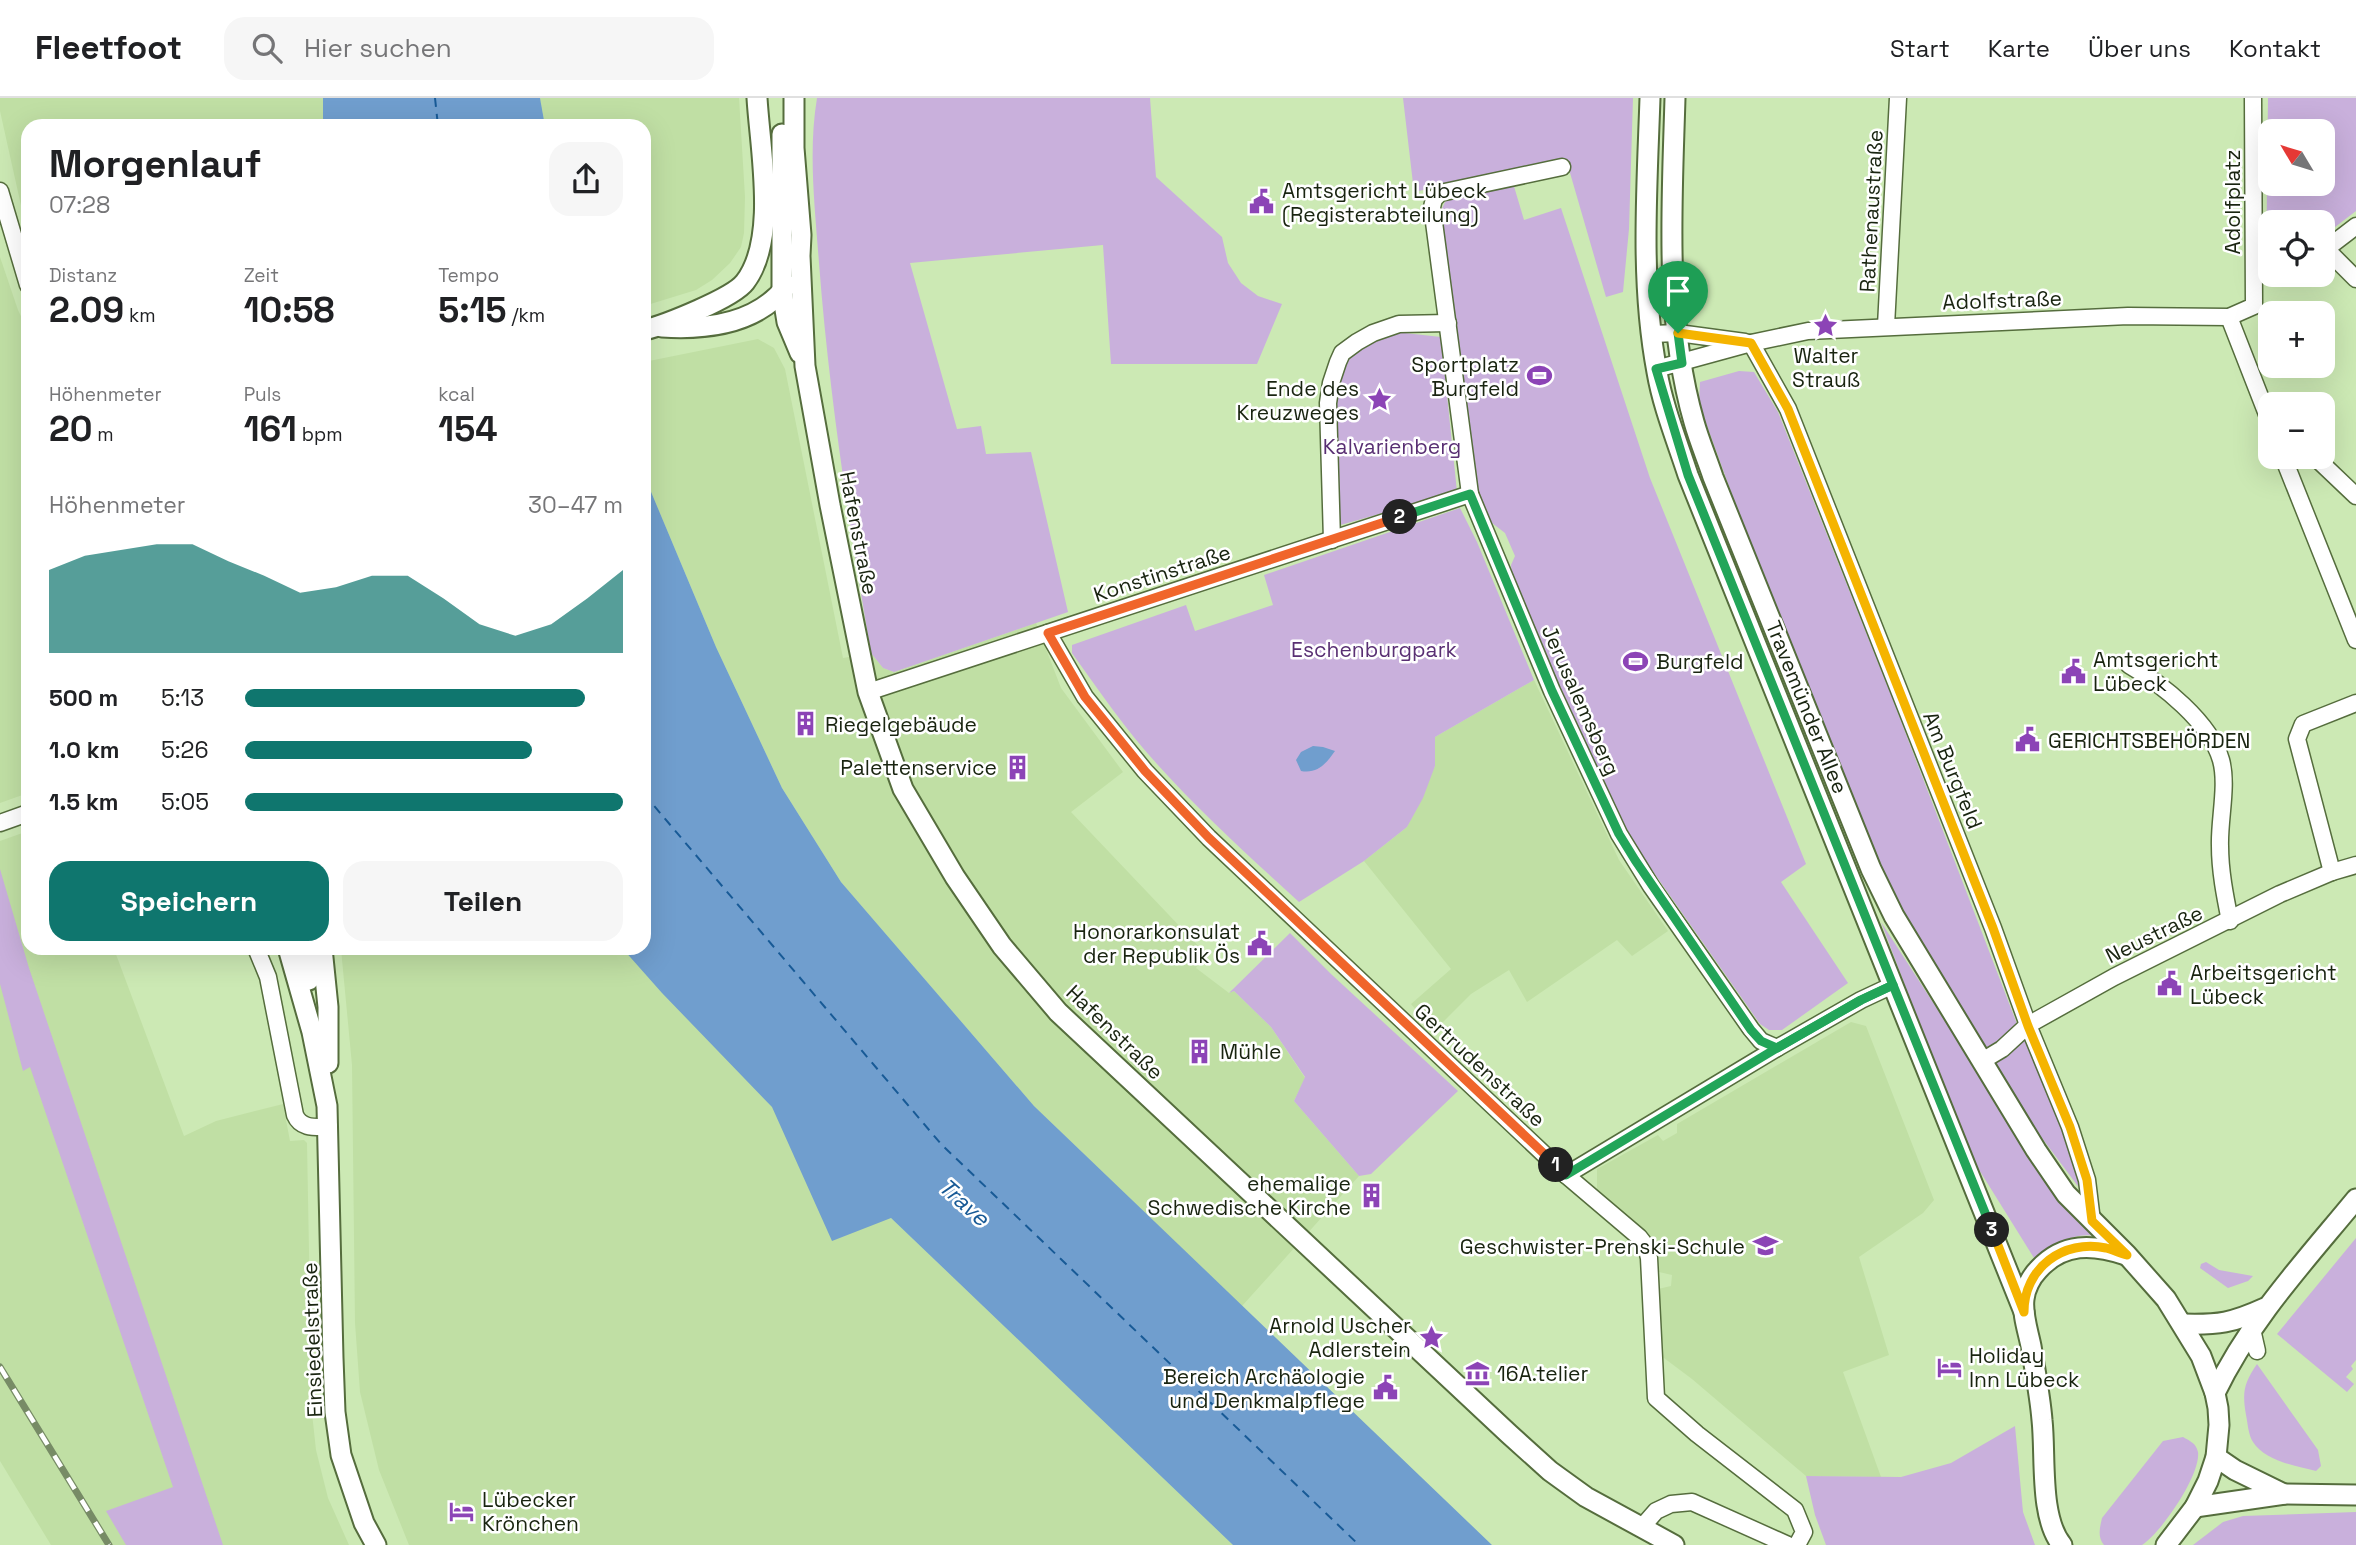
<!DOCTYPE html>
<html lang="de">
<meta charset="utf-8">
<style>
:root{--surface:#fff;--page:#f6f6f6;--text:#202124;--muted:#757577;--line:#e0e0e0;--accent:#0f766e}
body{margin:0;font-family:"Space Grotesk",sans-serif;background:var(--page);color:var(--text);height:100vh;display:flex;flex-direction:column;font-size:26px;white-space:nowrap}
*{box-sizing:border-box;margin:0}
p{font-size:23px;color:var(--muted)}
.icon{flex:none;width:38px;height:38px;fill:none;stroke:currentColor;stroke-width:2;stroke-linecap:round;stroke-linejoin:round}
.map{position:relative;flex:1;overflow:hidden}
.sheet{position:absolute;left:21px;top:21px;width:630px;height:836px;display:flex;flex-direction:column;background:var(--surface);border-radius:21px;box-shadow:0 7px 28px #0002}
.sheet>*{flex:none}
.needle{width:46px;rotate:308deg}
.controls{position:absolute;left:2258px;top:21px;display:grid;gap:14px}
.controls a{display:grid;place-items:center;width:77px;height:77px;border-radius:14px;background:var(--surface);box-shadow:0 7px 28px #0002;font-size:35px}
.pin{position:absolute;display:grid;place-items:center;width:60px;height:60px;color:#fff;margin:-72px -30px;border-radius:50% 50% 50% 0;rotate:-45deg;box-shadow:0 0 7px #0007}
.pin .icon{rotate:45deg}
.km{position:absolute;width:35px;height:35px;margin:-18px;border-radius:50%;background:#222;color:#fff;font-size:19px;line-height:35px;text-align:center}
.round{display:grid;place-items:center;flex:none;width:74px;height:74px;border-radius:21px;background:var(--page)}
.summary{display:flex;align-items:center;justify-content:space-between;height:119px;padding:0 28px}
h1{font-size:38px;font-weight:700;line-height:52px}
.stats{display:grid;grid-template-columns:repeat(3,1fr);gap:10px;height:119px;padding:7px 28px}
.stats div{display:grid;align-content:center}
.stats b{font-size:35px;font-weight:700}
.stats small{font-size:19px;font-weight:400}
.stats p{font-size:19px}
.chart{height:196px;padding:14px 28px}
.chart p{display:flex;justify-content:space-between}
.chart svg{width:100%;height:126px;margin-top:7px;fill:var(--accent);opacity:.7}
.action{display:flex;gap:14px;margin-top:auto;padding:14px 28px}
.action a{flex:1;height:80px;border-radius:21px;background:var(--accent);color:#fff;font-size:28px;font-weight:700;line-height:80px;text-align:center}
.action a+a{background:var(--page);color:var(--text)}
ul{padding:0 28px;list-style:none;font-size:23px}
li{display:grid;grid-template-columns:112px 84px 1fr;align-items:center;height:52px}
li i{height:18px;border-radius:9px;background:var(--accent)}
header{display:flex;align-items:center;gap:42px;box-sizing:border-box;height:98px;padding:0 35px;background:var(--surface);border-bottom:2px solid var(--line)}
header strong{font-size:33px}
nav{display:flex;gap:38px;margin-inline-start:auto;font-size:24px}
.search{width:490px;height:63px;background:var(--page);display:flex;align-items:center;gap:18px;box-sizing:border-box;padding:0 24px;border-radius:21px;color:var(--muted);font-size:26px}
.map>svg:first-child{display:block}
.built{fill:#c0dfa4}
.green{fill:#c9b0dc;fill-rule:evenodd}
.water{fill:#709ece}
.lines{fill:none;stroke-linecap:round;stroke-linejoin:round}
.ferry{stroke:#185a96;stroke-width:2;stroke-dasharray:9 7;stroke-linecap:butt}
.minor-casing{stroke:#556d3d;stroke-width:19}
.major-casing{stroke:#556d3d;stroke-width:23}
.minor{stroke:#fff;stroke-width:16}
.major{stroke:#fff;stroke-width:19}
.rail-casing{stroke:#778b66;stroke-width:7}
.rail{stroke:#fff;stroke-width:4.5;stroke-dasharray:13;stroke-linecap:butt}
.split-1-casing{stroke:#fff;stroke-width:14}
.split-2-casing{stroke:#fff;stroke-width:14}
.split-3-casing{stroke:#fff;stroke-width:14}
.split-4-casing{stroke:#fff;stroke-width:14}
.split-1{stroke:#22a559;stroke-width:9}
.split-2{stroke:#f0652b;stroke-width:9}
.split-3{stroke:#22a559;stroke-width:9}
.split-4{stroke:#f5b400;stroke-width:9}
.labels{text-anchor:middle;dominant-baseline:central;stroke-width:5;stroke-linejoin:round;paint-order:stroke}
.poi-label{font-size:21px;fill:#192410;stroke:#fff;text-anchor:start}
.street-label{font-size:21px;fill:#192410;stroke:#fff}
.park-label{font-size:21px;fill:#592f73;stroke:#fff}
.water-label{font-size:23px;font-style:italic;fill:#185a96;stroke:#fff}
</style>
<header>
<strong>Fleetfoot</strong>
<div class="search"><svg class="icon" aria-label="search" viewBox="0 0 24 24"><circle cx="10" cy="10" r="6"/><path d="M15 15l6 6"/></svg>Hier suchen</div>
<nav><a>Start</a><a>Karte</a><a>Über uns</a><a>Kontakt</a></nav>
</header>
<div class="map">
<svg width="2356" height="1447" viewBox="0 0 2356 1447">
<rect width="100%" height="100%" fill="#cce9b4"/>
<g class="built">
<path d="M0,0h323l1,17 -1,11h-295v111l-28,-126z"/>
<path d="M540,0h199l6,99 -1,36 -3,14 -11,16 -18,17 -16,10 -52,16v-180h-99z"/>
<path d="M0,159l18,53 10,21v462l-28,10z"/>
<path d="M758,241l16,9 11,21 58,289 28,-5 12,15 11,4 142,-49 25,65 62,84 -52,40 135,142 -10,14 33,25 5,-2 37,36 34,51 -11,23 65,75 -117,130 -208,-200 -193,-224 -59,-94 -66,-141 -72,-172v-113z"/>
<path d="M1534,582l85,180 49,71 -36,25 -15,-16 -90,62 -18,-32 -38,24 -37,37 -23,-27 40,-35 -87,-108 43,-34 28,-61v-29z"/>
<path d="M28,733v117l86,1 70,187 32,-15 67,-17 7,37 14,-1 3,3 5,270 4,37 12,48 21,47h-298l-51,-84v-620z"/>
<path d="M541,850l1,3 7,-3 76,1 266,269 342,327h-824l-30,-75 -19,-78 -5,-69 -3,-258 -11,-116z"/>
<path d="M1851,924l15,4 68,174 -11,13 -64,44 30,98 -46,17 38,105 -75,-1 -114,-97 -32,-24 -2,-66 13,-3 1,-11 -13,-3v-17l-8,-18 -54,-48v-20l61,-34 5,6 14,-8v-9z"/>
</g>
<g class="green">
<path d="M817,0h333l6,79 66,60 6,26 13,20 17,13 24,8 -25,60h-146l-8,-119 -193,18 47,166 24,-3 5,28 45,-2 37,160 -174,60 -11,-4 -12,-15c-22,-130 -42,-259 -52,-390 -4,-55 -11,-111 -2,-165z"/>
<path d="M1403,0h230l-4,131 -6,63 -17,5 -40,-138 -152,33z"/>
<path d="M2268,0h88v113l-34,26v-15h-52v53h3l-7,5zM2322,33v53h-52v-53z"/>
<path d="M1513,85l11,37 37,-12 89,270 156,386 -25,18 67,101 -66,47h-13l-9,-6 -113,-161 -21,-34 -41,-82 -73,-171 -1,-11 4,-9 -10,-23 -13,-10 -12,-21 -41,-287 6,-13 12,-7z"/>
<path d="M1396,234l45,5 16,155 -120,34 -7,-123 15,-47 11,-10z"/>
<path d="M1739,273l15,1 24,40 113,283 126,329 50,110 13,55 -41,-55 -38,-63 -105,-158 -131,-328 -66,-181 1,-22z"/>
<path d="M1460,410l17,34 57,138 -99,57v29l-12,32 -16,29 -43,34 -65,41c-48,-44 -98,-89 -142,-138 -31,-34 -58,-73 -85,-111v-8l114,-40 9,26 78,-26 -9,-30z"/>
<path d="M0,771l29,99 194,577h-97l-20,-34 67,-24 -143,-420 -7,4 -23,-87z"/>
<path d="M1881,824l179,277 36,37c-23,-4 -44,9 -62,22l-66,-106z"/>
<path d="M1290,835l41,41 127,117 -87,83 -12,2 -65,-75 11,-24 -34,-50 -37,-36 -5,2z"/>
<path d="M2356,1140v122l-5,6 2,3 -7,8 8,7 -7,8 -70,-58z"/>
<path d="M2206,1164l13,8 34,6 -5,5 -20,7 -28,-20 1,-4z"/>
<path d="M2257,1266l61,86 3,16 -5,5c-20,-5 -51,-10 -63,-29 -5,-8 -5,-18 -7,-27 -4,-23 -2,-32 11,-51z"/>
<path d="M2015,1328l8,86 12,33h-209l-11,-30 -9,-39 95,1 50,-14z"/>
<path d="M2183,1339c7,4 13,6 15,15 3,23 -37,81 -56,93h-38c-7,-8 -4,-18 -2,-27l61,-77z"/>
<path d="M2356,1414v33h-163l30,-23 20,-6z"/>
</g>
<g class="water">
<path d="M323,0h217l5,28h-222z"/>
<path d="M644,377l72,172 66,141 59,94 193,224 458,439h-259l-342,-327 -59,23 -60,-134 -110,-114 -39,-44 21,-1z"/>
<path d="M1313,648l10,1 12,4c-9,13 -18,23 -34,20l-5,-11 5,-8z"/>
</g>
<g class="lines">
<g class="ferry">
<path d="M435,0l3,28"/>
<path d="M644,696l297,350 418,401"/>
</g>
<defs>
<g id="minor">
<path d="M1562,69l-122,26 -6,6 -2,8 38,287 82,197 67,143 32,52 100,143 10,12 16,7"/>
<path d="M0,93l28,94"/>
<path d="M2356,128l-30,23 30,30"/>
<path d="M2229,219l41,105"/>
<path d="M1886,228l12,-228"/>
<path d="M1652,236l26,-1 67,9"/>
<path d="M1751,245l37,66 205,519 35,97 42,102 17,53 5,41"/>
<path d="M1656,271l95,-26 57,-12 320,-15 101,1 25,-11 -1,-208"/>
<path d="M2283,359l73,183"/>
<path d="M2315,359l41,39"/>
<path d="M1332,442l-4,-137 3,-20 7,-21 4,-9 15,-11 16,-9 26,-9 49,-1"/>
<path d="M1048,535l37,64 60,74 64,67 357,337 73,62 7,9 3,12 7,140 41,36 98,76 9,22 -7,13"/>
<path d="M2129,567c33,19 81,57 92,95 7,25 -2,60 -1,86 0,25 5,50 10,75"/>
<path d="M868,594l602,-198"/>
<path d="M0,725l28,-10"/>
<path d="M2332,774l-35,-133 6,-15 53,-21"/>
<path d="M256,850l12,29 27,138c6,14 20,12 34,12"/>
<path d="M1982,963l20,-12 26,-24 86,-48 166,-83 52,-22 24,-7"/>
<path d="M1566,1077l211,-127 84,-48 32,-15"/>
<path d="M2252,1231l5,22"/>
<path d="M1642,1429l14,-16 15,-7 21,-2 96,43"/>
</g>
<g id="major">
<path d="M794,0v50l7,87 -1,21 5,110 25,139 38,187 35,97 52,88 47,69 56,66 451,422 41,37 36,26 88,48"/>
<path d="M1650,0c-3,90 -10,184 7,274 6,35 20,69 31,103l336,837"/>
<path d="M1675,0c-3,107 -11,219 19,324 5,18 13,37 19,55l158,392 23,47 142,234 30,44 61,61 39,44 35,57 14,37 3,15 1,17 -3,32 -8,24 -13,26 -29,38"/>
<path d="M782,36v157l5,31 13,31"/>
<path d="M662,229c46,3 96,-3 125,-42"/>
<path d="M644,232c21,-5 89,-32 101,-48 33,-43 15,-132 12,-184"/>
<path d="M288,850l24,84 15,74 6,252 2,54 6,43 23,68 12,22"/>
<path d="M303,850l6,32"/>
<path d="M322,850l6,59v56"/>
<path d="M2183,1226c36,1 49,-1 82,-16"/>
<path d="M2215,1295c35,-73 90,-132 141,-194"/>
<path d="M2216,1359l19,13 49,24"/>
<path d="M2195,1409l90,-13 71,1"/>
<path d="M2062,1447c-23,-28 -16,-89 -20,-125 -2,-25 -7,-49 -11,-74 -3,-15 -9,-32 -7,-47 1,-10 7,-22 14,-29 25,-28 55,-26 88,-15"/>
</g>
</defs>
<use href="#minor" class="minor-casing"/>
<use href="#major" class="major-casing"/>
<use href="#minor" class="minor"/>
<use href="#major" class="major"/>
<defs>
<path id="rail" d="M0,1269l109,178"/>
</defs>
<use href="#rail" class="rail-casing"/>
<use href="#rail" class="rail"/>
</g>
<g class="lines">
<defs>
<path id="split-1" d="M1556,1067l10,10 211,-127 84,-48 32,-15 -205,-510 -32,-106 26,-6 -4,-30"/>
<path id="split-2" d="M1400,419l-352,116 37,64 60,74 64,67 347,327"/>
<path id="split-3" d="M1400,419l70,-23 82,197 67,143 16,26 116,170 10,11 16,7 84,-48 32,-15 99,245"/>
<path id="split-4" d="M1678,235l73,10 37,66 205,519 35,98 42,101 17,53 5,41 35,34c-7,-2 -14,-5 -21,-7 -43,-9 -82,20 -82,64l-32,-82"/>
</defs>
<use href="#split-1" class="split-1-casing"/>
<use href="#split-2" class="split-2-casing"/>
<use href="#split-3" class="split-3-casing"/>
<use href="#split-4" class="split-4-casing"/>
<use href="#split-1" class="split-1"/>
<use href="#split-2" class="split-2"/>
<use href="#split-3" class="split-3"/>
<use href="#split-4" class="split-4"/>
</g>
<defs>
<symbol id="civic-bare" viewBox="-9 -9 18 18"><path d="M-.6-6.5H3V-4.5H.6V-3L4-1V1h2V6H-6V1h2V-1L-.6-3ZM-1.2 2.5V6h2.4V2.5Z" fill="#8c44b6" stroke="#fff" stroke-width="2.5" paint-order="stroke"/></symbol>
<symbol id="sight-bare" viewBox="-9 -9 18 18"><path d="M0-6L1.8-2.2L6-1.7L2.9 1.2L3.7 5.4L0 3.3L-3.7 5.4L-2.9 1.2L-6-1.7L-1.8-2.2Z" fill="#8c44b6" stroke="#fff" stroke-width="2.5" paint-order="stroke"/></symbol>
<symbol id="stadium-bare" viewBox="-9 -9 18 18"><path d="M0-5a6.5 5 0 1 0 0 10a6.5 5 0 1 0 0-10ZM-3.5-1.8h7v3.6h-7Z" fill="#8c44b6" stroke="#fff" stroke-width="2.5" paint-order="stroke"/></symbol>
<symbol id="building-bare" viewBox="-9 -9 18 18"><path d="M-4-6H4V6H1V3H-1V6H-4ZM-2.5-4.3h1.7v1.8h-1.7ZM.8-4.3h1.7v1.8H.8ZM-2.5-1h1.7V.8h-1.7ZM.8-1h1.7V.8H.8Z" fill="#8c44b6" stroke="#fff" stroke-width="2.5" paint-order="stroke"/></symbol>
<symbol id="school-bare" viewBox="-9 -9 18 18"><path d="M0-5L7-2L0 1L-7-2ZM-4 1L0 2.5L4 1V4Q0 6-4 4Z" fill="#8c44b6" stroke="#fff" stroke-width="2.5" paint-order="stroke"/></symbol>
<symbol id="hotel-bare" viewBox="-9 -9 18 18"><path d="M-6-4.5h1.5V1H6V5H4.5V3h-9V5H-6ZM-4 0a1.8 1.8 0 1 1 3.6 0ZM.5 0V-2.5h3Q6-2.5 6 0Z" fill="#8c44b6" stroke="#fff" stroke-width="2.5" paint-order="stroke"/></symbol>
<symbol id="museum-bare" viewBox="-9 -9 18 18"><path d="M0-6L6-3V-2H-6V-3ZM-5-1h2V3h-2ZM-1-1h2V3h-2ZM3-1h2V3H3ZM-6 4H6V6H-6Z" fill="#8c44b6" stroke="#fff" stroke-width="2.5" paint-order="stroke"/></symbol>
</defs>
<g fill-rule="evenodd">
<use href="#civic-bare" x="1244" y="86" width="35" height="35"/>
<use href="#sight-bare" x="1808" y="210" width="35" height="35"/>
<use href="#stadium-bare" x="1522" y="260" width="35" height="35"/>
<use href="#sight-bare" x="1362" y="284" width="35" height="35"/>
<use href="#stadium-bare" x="1618" y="546" width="35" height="35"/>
<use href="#civic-bare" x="2056" y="556" width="35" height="35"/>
<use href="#building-bare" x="788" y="608" width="35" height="35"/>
<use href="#civic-bare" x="2010" y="624" width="35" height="35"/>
<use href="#building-bare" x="1000" y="652" width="35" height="35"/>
<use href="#civic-bare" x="1242" y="828" width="35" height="35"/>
<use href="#civic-bare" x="2152" y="868" width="35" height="35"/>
<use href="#building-bare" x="1182" y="936" width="35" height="35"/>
<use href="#building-bare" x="1354" y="1080" width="35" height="35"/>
<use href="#school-bare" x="1748" y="1130" width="35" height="35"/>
<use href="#sight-bare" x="1414" y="1222" width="35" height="35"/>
<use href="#hotel-bare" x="1932" y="1252" width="35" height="35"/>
<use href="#museum-bare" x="1460" y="1258" width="35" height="35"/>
<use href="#civic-bare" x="1368" y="1272" width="35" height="35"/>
<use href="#hotel-bare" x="444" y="1396" width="35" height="35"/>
</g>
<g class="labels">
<g class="poi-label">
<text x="1282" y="92">Amtsgericht Lübeck<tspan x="1282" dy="24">(Registerabteilung)</tspan></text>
<text x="1826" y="257" text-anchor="middle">Walter<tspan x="1826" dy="24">Strauß</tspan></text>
<text x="1519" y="266" text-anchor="end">Sportplatz<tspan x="1519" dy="24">Burgfeld</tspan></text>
<text x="1359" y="290" text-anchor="end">Ende des<tspan x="1359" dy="24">Kreuzweges</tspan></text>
<text x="2093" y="561">Amtsgericht<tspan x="2093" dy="24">Lübeck</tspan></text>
<text x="1656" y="563">Burgfeld</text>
<text x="825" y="626">Riegelgebäude</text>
<text x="2048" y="642">GERICHTSBEHÖRDEN</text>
<text x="997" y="669" text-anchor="end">Palettenservice</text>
<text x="1240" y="833" text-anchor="end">Honorarkonsulat<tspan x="1240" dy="24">der Republik Ös</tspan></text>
<text x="2190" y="874">Arbeitsgericht<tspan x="2190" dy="24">Lübeck</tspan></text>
<text x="1220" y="953">Mühle</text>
<text x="1351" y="1085" text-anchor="end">ehemalige<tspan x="1351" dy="24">Schwedische Kirche</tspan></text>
<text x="1745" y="1148" text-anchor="end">Geschwister-Prenski-Schule</text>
<text x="1411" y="1227" text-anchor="end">Arnold Uscher<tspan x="1411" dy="24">Adlerstein</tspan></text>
<text x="1969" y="1257">Holiday<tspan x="1969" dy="24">Inn Lübeck</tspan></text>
<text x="1497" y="1275">16A.telier</text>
<text x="1365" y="1278" text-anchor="end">Bereich Archäologie<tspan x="1365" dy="24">und Denkmalpflege</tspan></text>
<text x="482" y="1401">Lübecker<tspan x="482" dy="24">Krönchen</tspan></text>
</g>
<g class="street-label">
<text transform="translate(2232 104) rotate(-90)">Adolfplatz</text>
<text transform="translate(1871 113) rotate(-87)">Rathenaustraße</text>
<text transform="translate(2002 202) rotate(-2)">Adolfstraße</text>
<text transform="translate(859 435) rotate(79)">Hafenstraße</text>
<text transform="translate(1162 475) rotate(-18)">Konstinstraße</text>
<text transform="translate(1581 602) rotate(66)">Jerusalemsberg</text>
<text transform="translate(1807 609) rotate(68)">Travemünder Allee</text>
<text transform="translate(1953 672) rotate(68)">Am Burgfeld</text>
<text transform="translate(2154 836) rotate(-26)">Neustraße</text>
<text transform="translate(1115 934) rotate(44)">Hafenstraße</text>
<text transform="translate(1480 967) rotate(43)">Gertrudenstraße</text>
<text transform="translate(312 1242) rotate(-92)">Einsiedelstraße</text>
</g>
<g class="park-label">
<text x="1392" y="348">Kalvarienberg</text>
<text x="1374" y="551">Eschenburgpark</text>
</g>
<g class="water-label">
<text transform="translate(964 1104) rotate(42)">Trave</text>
</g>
</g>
</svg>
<div class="controls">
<a><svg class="needle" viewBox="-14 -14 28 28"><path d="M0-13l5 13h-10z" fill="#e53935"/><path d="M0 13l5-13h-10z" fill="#757577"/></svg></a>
<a><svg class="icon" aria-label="locate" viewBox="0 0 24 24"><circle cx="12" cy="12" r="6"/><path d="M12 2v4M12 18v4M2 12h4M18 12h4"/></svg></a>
<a>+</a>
<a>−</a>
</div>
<div class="pin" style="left:1678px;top:235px;background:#1e9e55"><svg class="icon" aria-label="arrive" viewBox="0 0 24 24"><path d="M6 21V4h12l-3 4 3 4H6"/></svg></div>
<b class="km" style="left:1556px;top:1067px">1</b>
<b class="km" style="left:1400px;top:419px">2</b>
<b class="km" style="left:1992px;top:1132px">3</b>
<section class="sheet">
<div class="summary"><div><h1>Morgenlauf</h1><p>07:28</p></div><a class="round"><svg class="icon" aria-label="share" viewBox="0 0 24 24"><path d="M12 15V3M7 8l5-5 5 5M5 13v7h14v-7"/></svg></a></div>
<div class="stats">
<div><p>Distanz</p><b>2.09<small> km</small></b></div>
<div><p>Zeit</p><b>10:58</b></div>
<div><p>Tempo</p><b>5:15<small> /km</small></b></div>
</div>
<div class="stats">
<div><p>Höhenmeter</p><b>20<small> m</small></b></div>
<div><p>Puls</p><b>161<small> bpm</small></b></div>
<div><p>kcal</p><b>154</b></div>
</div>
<div class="chart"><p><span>Höhenmeter</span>30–47 m</p>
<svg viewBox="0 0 160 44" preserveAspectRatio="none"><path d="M0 44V15L10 10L20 8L30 6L40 6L50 12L60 17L70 23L80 21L90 17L100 17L110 25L120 34L130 38L140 34L150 25L160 15V44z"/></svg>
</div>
<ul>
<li><b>500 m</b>5:13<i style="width:90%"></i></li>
<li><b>1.0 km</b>5:26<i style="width:76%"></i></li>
<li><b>1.5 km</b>5:05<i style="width:100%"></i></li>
</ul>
<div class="action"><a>Speichern</a><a>Teilen</a></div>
</section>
</div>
